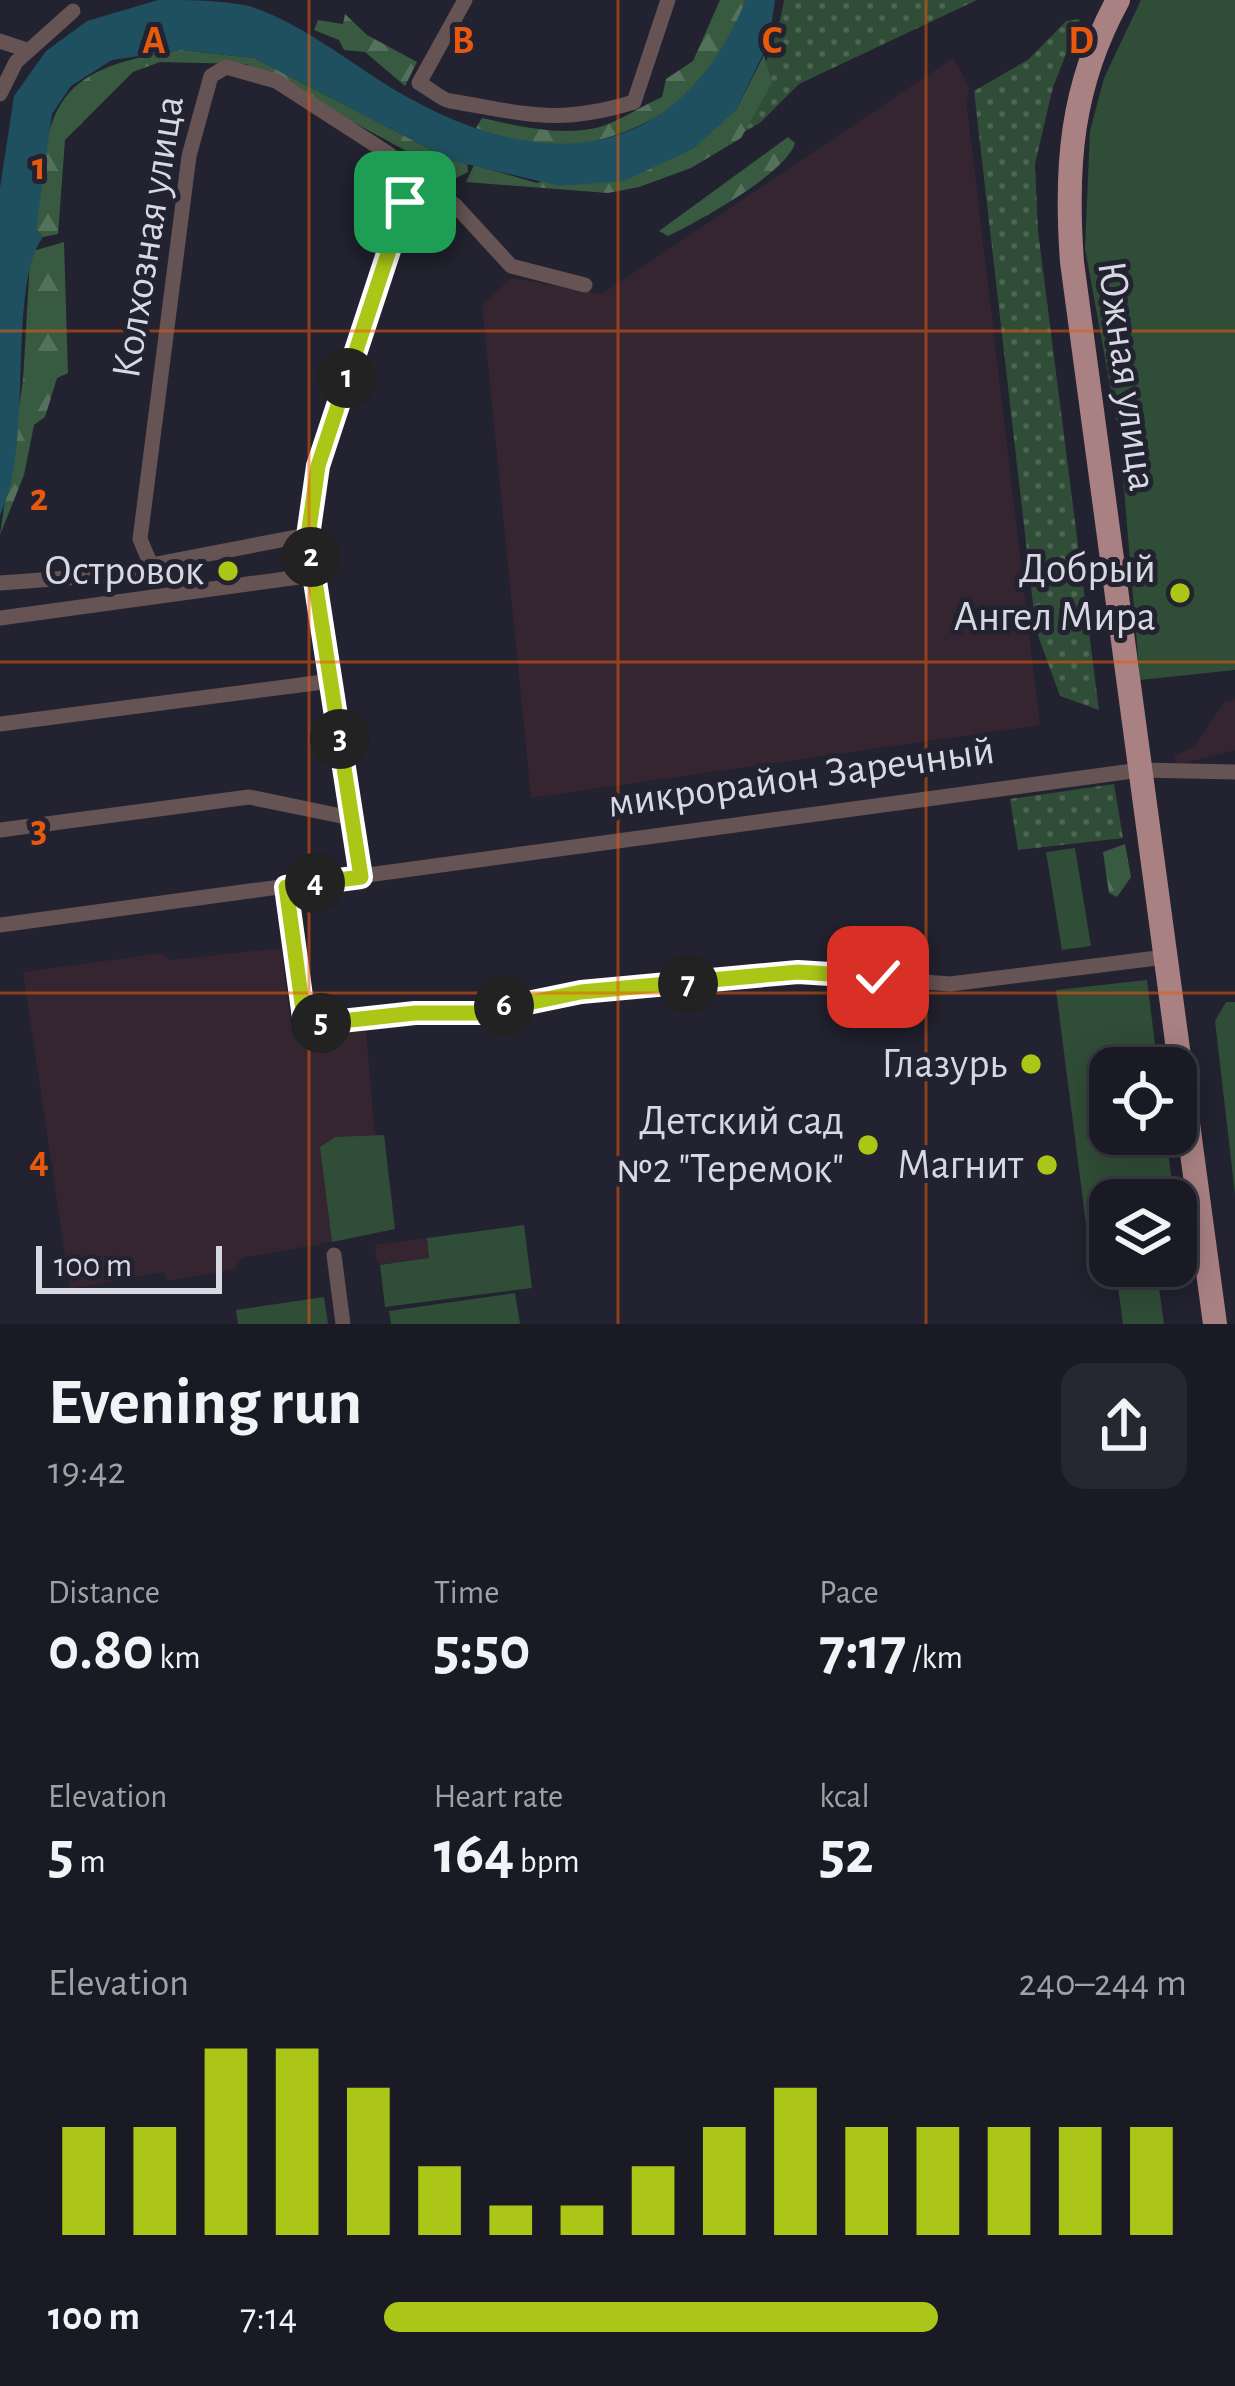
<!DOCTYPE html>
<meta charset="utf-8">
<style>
:root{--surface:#1a1a24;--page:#272731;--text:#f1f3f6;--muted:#9fa1a6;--line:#383841;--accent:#abc616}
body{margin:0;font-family:"Alegreya Sans",sans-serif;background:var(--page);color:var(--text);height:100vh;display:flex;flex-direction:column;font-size:45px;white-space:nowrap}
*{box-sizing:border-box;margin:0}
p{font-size:39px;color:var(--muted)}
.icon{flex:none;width:66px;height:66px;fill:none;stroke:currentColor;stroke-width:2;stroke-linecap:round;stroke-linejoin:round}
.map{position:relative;height:1324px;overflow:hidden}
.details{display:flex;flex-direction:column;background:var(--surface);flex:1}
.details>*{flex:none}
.fabs{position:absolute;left:1089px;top:1047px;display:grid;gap:24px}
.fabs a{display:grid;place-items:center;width:108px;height:108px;border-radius:24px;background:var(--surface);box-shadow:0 6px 30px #0003,0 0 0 3px var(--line);font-size:60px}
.scale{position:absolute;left:36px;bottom:30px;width:186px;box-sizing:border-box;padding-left:12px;border:6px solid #d8d8e3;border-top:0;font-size:33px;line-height:42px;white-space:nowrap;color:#d8d8e3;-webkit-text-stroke:9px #222230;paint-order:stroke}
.pin{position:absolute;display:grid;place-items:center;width:102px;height:102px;color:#fff;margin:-51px;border-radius:24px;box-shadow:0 6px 18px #0006}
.km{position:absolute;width:60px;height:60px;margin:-30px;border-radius:50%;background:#222;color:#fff;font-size:33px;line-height:60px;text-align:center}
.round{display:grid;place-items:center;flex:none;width:126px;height:126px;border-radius:24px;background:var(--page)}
.summary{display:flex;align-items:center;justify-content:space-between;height:204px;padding:0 48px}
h1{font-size:66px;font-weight:700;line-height:90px}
.figures{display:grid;grid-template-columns:repeat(3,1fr);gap:18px;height:204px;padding:12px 48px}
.figures div{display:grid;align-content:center}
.figures b{font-size:60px;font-weight:700}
.figures small{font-size:33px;font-weight:400}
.figures p{font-size:33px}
.chart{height:336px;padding:24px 48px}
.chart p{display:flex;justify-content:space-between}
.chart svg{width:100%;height:216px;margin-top:12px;stroke:var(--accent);stroke-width:6}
ul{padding:0 48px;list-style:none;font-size:39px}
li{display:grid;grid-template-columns:192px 144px 1fr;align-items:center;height:90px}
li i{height:30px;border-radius:15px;background:var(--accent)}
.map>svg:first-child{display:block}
.industrial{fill:#342531}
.grass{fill:url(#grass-dots)}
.forest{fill:url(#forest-firs)}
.green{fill:#304d37}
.water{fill:#1f505f}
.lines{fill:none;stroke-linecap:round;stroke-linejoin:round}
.street{stroke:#665353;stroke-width:15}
.primary{stroke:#a98183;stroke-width:24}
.route-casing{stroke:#fff;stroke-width:24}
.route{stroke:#abc616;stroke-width:15}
.grid{fill:none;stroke:#e8590c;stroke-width:3;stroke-opacity:0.55}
.poi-dot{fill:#abc616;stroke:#222230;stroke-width:4.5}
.labels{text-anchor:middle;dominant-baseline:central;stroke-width:10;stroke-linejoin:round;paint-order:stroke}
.street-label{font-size:42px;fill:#d8d8e3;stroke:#222230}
.poi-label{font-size:42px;fill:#d8d8e3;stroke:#222230;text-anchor:end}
.grid-label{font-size:39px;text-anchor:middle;font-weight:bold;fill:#e8590c;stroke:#222230;stroke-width:10;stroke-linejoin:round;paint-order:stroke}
</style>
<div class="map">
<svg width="1235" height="1324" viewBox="0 0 1235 1324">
<defs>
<pattern id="grass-dots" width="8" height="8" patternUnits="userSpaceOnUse" patternTransform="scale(3)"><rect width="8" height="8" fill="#304d37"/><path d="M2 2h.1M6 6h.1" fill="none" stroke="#4d6654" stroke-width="1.8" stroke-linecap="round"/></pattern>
<pattern id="forest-firs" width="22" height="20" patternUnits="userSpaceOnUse" patternTransform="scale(3)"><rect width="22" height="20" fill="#385a40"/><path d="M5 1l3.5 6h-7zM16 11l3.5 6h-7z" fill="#54715b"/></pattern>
</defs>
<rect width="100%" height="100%" fill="#222230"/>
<g class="industrial">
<path d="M953,58l16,28 -2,20 73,619 -509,73 -49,-494 30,-26 90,16z"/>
<path d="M1235,699v51l-58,15 -3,-9 20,-9 30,-45z"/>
<path d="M281,948l12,90 73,-7 9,106 -40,1 -15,9 12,95 -90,16 -8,11 -67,12 -4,-9 -93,17 -47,-317 140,-19 8,7z"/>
<path d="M427,1238l3,20 -50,7 -4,-5 -1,-15z"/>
</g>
<g class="grass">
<path d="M784,0h193l-178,84 -39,39 -41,23c30,-48 56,-90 65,-146z"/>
<path d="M1080,19l-27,68 -18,77 3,67 61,479 -39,-14 -24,-66 -62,-539 55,-32 37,-38z"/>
<path d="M1114,784l9,54 -105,12 -8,-51z"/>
</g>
<g class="forest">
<path d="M720,0h26c-11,27 -26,60 -46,82 -50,56 -156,86 -224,46l6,-10c36,8 80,19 118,9 20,-6 41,-21 62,-30l4,-18 27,-18z"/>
<path d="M345,14l22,21 50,27 -12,24 -40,-34 -21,-2 -5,-10 -25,-10 4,-10 25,4z"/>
<path d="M181,50l73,8 199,103h14l1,11 -12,6 -210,-114 -86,-2 -27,10 -68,68 -7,94 -15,3 -7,-7c11,-121 11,-161 145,-180z"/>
<path d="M764,55l8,28 -31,55 -50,30 -52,19 -31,6 -142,-11 8,-17 63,18 199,-73z"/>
<path d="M788,137l7,6c-9,31 -97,78 -127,93l-9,-5z"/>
<path d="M64,242l4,131 -11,5 -12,39 -11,8 -10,50 -24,60 23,-155 7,-120 3,-9z"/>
<path d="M1125,844l6,33 -14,20 -8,-4 -6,-41z"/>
</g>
<g class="green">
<path d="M1141,0h94v670l-95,10 -20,-239 -35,-193 5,-117 14,-53z"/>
<path d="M1075,848l16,98 -29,4 -16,-98z"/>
<path d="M1147,980l11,88h-48v66h56l8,66h-64v30l-23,2 -31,-242z"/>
<path d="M1226,1002h9v192l-20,-173z"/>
<path d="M384,1135l11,94 -63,13 -12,-95 15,-10z"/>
<path d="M524,1225l8,63 -147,19 -5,-42 49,-7 -2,-20z"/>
<path d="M1156,1267l8,57h-41l-7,-51z"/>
<path d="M515,1293l5,31h-129l-2,-13z"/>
<path d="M324,1297l4,27h-90l-2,-14z"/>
</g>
<path class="water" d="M158,0c30,0 62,0 91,6 57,19 100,57 151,87 144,83 277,72 346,-93h29l-6,42 -33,68 -43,39 -69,32 -64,5 -107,-25 -199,-103 -73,-8 -69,10 -41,26 -19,28 -16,116 7,7c-37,50 -8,208 -43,278v-327l14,-92 32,-45 41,-30z"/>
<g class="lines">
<g class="street">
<path d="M465,0l-46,83c10,5 23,17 31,18 75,12 106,25 184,1l34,-102"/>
<path d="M0,41l27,9"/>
<path d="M0,94l16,-32 57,-51"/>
<path d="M151,565l-11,-26 49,-383 22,-80 15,-9 50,14 110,71 70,54 55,60 74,19"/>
<path d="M0,583l135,-10 16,-8 156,-30"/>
<path d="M0,618l314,-43"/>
<path d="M0,724l331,-43"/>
<path d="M0,830l249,-33 102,21"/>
<path d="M361,876l-54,-341 11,-69 99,-290"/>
<path d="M286,887l19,138 110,-12h64l102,-21 217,-20 152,12 215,-27"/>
<path d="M0,925l1140,-155 95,2"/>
<path d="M334,1255l9,69"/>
</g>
<path class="primary" d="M1118,0c-47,86 -53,166 -46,262l143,1062"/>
</g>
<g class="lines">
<defs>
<path id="route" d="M405,202l-87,264 -10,70 53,341 -75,10 19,138 110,-12h64l102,-21 217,-20 80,5"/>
</defs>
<use href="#route" class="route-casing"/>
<use href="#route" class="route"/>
</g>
<path class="grid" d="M309,0v1324M618,0v1324M926,0v1324M0,331h1235M0,662h1235M0,993h1235"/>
<g class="poi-dot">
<circle cx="228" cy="571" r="12"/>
<circle cx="1180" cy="593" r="12"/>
<circle cx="1031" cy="1064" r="12"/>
<circle cx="868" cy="1145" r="12"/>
<circle cx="1047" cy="1165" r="12"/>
</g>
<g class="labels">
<g class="street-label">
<text transform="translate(148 237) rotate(-81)">Колхозная улица</text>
<text transform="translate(1127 376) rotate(82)">Южная улица</text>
<text transform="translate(801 777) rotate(-8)">микрорайон Заречный</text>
</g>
<g class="poi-label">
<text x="1156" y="569">Добрый<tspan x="1156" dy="48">Ангел Мира</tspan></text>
<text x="204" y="571">Островок</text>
<text x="1007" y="1064">Глазурь</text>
<text x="844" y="1121">Детский сад<tspan x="844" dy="48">№2 "Теремок"</tspan></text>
<text x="1023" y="1165">Магнит</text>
</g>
</g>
<g class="grid-label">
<text x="154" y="53">A</text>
<text x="463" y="53">B</text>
<text x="772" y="53">C</text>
<text x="1081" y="53">D</text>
<text x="39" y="179">1</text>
<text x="39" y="510">2</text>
<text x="39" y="841">3</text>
<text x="39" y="1172">4</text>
</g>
</svg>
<div class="fabs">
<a><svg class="icon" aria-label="locate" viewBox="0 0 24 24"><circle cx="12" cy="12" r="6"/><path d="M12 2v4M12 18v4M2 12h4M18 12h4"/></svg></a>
<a><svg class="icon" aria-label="layers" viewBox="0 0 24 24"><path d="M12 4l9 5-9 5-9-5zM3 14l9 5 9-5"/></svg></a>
</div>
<div class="scale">100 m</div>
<div class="pin" style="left:405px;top:202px;background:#1e9e55"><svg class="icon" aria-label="arrive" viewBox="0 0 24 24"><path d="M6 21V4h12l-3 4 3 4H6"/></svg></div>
<div class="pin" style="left:878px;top:977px;background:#d93025"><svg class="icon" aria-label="check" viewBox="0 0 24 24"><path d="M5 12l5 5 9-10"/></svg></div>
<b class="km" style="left:347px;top:378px">1</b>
<b class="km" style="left:311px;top:557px">2</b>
<b class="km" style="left:340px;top:739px">3</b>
<b class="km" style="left:315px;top:883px">4</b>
<b class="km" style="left:321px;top:1023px">5</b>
<b class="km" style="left:504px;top:1006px">6</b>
<b class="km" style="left:688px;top:984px">7</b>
</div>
<section class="details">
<div class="summary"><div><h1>Evening run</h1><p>19:42</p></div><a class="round"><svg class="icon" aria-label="share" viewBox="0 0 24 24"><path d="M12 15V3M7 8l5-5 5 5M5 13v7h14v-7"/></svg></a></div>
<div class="figures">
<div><p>Distance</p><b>0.80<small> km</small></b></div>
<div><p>Time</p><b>5:50</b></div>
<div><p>Pace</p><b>7:17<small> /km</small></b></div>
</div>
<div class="figures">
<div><p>Elevation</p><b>5<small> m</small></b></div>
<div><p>Heart rate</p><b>164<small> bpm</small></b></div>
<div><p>kcal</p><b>52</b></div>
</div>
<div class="chart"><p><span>Elevation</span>240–244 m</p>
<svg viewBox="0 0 160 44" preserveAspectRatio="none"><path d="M5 44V22M15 44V22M25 44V6M35 44V6M45 44V14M55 44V30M65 44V38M75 44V38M85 44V30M95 44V22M105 44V14M115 44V22M125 44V22M135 44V22M145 44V22M155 44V22"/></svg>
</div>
<ul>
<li><b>100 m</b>7:14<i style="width:69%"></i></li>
</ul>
</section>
